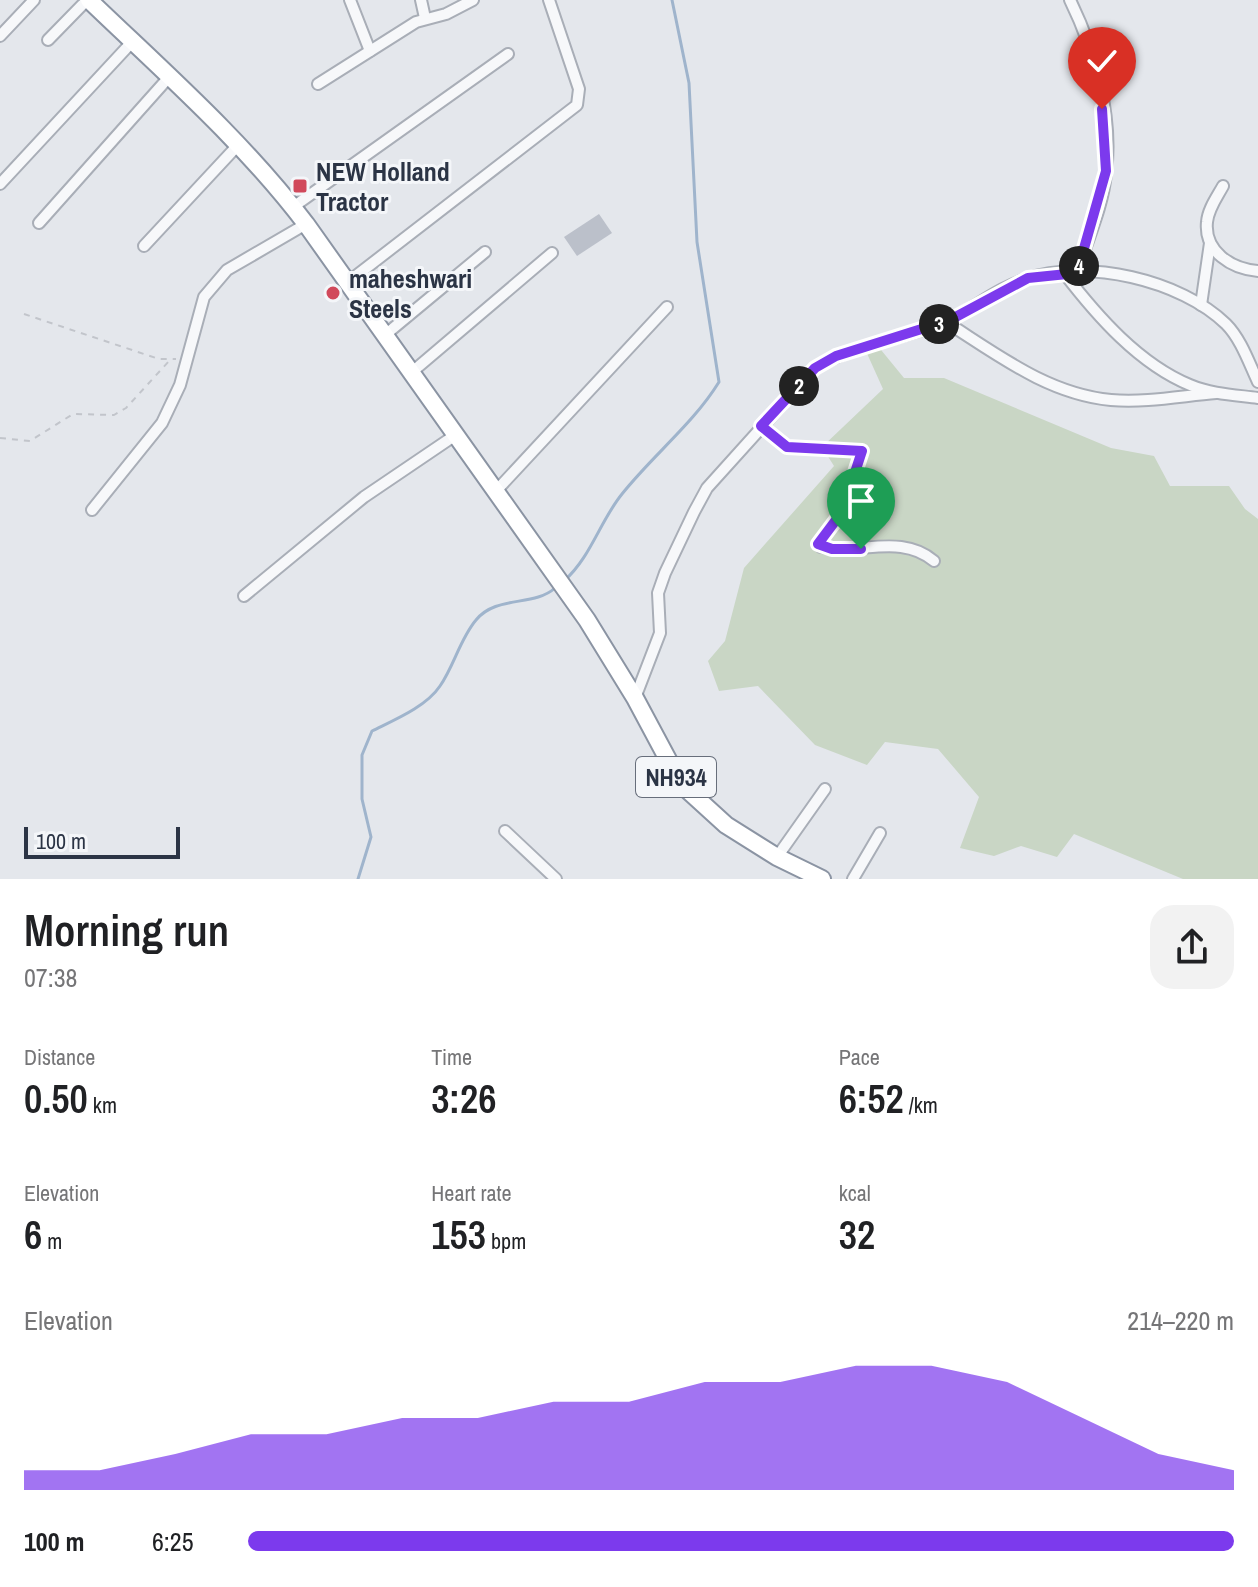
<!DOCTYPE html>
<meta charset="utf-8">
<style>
:root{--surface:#fff;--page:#f2f2f2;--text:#202124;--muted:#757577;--accent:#7c3aed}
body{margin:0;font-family:"Archivo Narrow",sans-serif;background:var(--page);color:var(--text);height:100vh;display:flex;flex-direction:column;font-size:30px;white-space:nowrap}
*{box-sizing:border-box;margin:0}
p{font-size:26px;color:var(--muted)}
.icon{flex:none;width:44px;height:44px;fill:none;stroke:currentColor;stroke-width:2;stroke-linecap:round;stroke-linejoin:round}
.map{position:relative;height:879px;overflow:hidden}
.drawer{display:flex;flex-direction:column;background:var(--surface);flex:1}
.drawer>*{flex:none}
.scale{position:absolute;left:24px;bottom:20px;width:156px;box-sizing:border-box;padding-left:8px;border:4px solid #2b3445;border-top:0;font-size:22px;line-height:28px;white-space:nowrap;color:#2b3445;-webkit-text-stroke:6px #f4f6f9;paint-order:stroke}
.pin{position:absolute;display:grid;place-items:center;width:68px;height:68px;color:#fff;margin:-82px -34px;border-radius:50% 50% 50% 0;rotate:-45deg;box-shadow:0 0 8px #0007}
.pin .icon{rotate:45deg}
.km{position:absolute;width:40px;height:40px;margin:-20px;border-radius:50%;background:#222;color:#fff;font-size:22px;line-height:40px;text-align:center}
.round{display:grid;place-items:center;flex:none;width:84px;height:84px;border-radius:24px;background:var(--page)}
.head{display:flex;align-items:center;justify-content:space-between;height:136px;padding:0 24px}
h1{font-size:44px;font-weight:600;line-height:60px}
.figures{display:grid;grid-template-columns:repeat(3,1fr);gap:12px;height:136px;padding:8px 24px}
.figures div{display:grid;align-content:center}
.figures b{font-size:40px;font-weight:600}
.figures small{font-size:22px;font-weight:400}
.figures p{font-size:22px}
.chart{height:224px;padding:16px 24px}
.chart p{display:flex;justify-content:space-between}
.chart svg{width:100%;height:144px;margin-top:8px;fill:var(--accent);opacity:.7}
ul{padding:0 24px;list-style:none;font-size:26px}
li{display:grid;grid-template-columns:128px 96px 1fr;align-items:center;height:60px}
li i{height:20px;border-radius:10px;background:var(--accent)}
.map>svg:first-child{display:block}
.green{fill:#c9d6c5}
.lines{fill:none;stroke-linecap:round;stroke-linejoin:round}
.stream{stroke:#9fb4cc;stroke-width:3}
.building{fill:#bbc0ca}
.minor-casing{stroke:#a9aeb7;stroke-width:14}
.highway-casing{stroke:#8b94a3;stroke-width:20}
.path{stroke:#c2c5cb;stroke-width:2;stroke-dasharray:6 6;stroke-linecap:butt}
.minor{stroke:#f7f8fa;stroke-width:10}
.highway{stroke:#fff;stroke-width:16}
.route-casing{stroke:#fff;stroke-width:16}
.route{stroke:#7c3aed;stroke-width:10}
.poi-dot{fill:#d1495b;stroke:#f4f6f9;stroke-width:3}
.labels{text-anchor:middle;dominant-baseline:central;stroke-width:6;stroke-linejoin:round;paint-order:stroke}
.shield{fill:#f4f6f9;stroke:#676e7b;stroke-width:2}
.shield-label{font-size:24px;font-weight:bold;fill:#2b3445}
.poi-label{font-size:26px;font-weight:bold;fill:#2b3445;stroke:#f4f6f9;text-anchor:start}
</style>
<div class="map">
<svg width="1258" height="879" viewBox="0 0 1258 879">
<rect width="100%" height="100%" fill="#e4e7ec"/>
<path class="green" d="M877,345l27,33h40l167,70 43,8 16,30h59l16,23 13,10v360h-75l-109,-45 -17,23 -36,-11 -27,10 -34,-8 19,-51 -41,-48 -53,-7 -18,23 -52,-20 -57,-59 -39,5 -11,-30 17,-20 19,-73 90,-102 -12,-19 61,-58 -18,-40z"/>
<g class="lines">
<g class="stream">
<path d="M564,581c27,-24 36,-60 58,-87 31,-39 71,-70 97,-112l-22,-140 -8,-159 -17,-83"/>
<path d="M358,879l13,-42 -9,-38v-44l10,-24c22,-11 54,-24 68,-45 14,-20 20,-47 36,-66 20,-25 58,-13 79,-32"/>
</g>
</g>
<path class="building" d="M599,214l13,19 -35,23 -13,-19z"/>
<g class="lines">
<defs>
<g id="minor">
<path d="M350,0l20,51"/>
<path d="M421,0l4,18"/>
<path d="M1070,0c25,51 43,115 36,173 -3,34 -19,67 -29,100"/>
<path d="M0,36l34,-36"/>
<path d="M48,40l39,-40"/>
<path d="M318,84l98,-62 30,-8 27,-14"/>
<path d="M0,184l132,-142"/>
<path d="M1223,186c-6,11 -15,23 -16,36 -3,30 25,47 51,49"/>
<path d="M293,207l215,-153"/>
<path d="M39,223l131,-147"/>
<path d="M144,246l95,-102"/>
<path d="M1064,273c33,43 75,91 126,112 21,9 45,10 68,13"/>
<path d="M348,282l229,-177 2,-16 -30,-89"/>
<path d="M1201,305l9,-62"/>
<path d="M946,322c52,33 102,72 165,78 34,3 70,-4 105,-7"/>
<path d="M385,335l100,-83"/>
<path d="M412,372l140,-119"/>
<path d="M761,426l26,21 75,4 -20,61 -24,32 3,3c39,8 80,-14 113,14"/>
<path d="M496,491l171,-184"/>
<path d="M92,510l70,-87 18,-38 24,-88 23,-27 79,-46"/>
<path d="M244,596l120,-99 93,-63"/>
<path d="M635,698l25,-65 -2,-40 7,-20 29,-61 13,-24 108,-120c40,-24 83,-28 125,-44 30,-12 55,-35 86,-45 60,-21 155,1 200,45 15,15 23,39 32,58"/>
<path d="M505,831l51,48"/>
<path d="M777,857l48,-68"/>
<path d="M853,879l27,-46"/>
</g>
<path id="highway" d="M89,0c75,72 153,140 217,224l281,396 48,78 46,86 45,41 51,32 45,22"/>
</defs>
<use href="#minor" class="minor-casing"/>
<use href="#highway" class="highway-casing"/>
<g class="path">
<path d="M24,314l135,45h17"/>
<path d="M0,438l30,3 43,-27 41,1 12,-7 44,-48"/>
</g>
<use href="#minor" class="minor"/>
<use href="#highway" class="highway"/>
</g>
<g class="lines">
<defs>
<path id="route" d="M861,549h-29l-14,-5 24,-32 20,-61 -75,-4 -26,-21 54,-58 21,-12 114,-36 78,-42 49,-5 29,-102 -4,-62"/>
</defs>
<use href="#route" class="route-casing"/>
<use href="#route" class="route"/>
</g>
<g class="poi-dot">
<rect x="292" y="178" width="16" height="16" rx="4"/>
<circle cx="333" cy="293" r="8"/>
</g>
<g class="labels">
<rect class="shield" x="636" y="757" width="80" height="40" rx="6"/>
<g class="shield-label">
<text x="676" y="777">NH934</text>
</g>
<g class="poi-label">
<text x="316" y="171">NEW Holland<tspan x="316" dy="30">Tractor</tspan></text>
<text x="349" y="278">maheshwari<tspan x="349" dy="30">Steels</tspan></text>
</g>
</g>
</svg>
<div class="scale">100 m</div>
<div class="pin" style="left:861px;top:549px;background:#1e9e55"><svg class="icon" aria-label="arrive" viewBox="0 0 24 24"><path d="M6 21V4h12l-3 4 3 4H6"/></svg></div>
<div class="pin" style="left:1102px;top:109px;background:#d93025"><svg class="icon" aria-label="check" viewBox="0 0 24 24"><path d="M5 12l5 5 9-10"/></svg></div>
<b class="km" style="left:799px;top:386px">2</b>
<b class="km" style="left:939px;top:324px">3</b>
<b class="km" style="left:1079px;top:266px">4</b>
</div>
<section class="drawer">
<div class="head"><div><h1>Morning run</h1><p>07:38</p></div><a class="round"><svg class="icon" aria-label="share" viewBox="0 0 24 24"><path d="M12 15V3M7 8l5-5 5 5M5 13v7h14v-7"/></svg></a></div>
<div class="figures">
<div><p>Distance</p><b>0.50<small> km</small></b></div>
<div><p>Time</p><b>3:26</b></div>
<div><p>Pace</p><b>6:52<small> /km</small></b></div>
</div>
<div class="figures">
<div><p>Elevation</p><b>6<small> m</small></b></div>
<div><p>Heart rate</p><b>153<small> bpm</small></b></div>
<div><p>kcal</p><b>32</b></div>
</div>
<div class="chart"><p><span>Elevation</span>214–220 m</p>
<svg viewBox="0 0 160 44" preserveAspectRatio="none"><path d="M0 44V38L10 38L20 33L30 27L40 27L50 22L60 22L70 17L80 17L90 11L100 11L110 6L120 6L130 11L140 22L150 33L160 38V44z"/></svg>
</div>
<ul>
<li><b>100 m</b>6:25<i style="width:100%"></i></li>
</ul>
</section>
